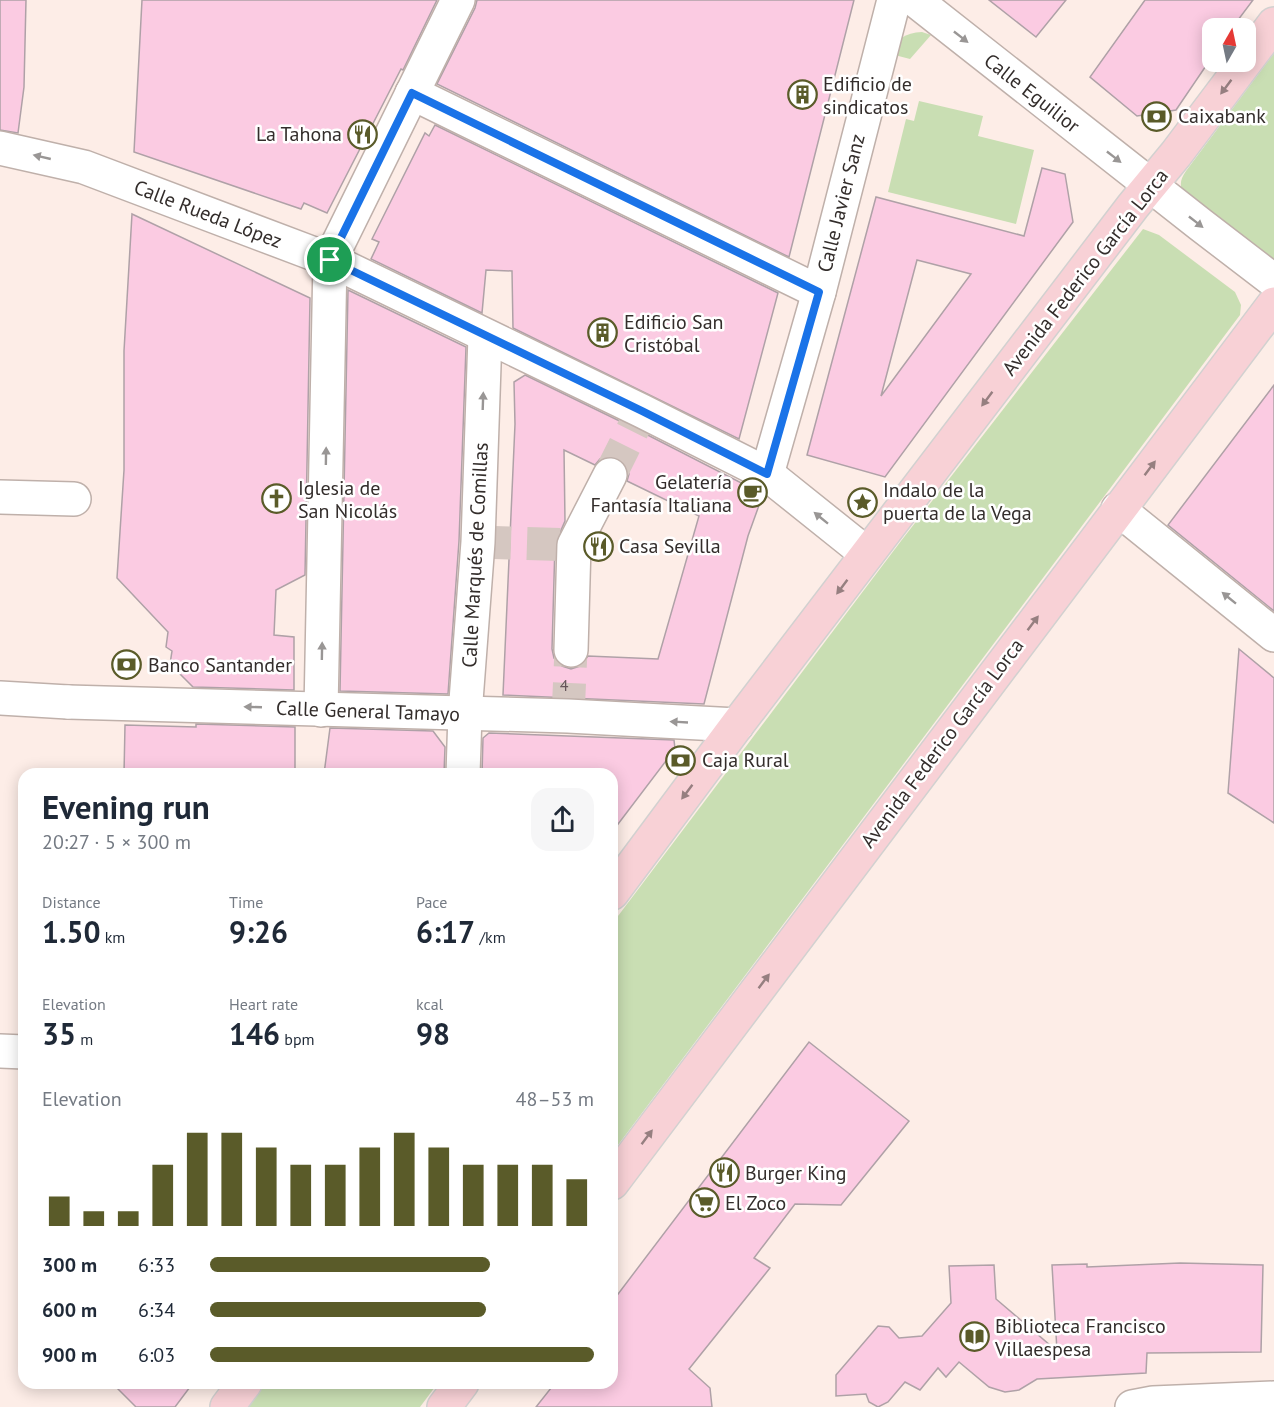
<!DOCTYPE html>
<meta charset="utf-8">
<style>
:root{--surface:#fff;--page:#f6f6f7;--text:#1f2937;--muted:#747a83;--accent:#5a5b29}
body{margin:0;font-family:"PT Sans",sans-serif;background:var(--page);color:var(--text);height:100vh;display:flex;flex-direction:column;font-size:22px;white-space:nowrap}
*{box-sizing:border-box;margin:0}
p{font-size:20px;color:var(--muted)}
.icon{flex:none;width:33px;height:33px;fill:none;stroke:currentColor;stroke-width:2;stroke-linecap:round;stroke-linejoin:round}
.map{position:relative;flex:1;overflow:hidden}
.details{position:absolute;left:18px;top:768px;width:600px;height:621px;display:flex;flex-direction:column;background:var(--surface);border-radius:18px;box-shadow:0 3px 15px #0003}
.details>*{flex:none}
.needle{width:39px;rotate:9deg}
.buttons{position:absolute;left:1202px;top:18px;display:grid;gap:12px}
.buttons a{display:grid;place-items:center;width:54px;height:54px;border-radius:12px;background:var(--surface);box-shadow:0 3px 15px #0003;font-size:30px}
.pin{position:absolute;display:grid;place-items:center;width:51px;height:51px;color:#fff;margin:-26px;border:3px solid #fff;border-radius:50%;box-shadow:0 2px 6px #0007}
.round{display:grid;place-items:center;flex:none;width:63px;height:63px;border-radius:18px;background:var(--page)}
.head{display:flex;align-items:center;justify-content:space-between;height:102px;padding:0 24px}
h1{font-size:33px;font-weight:700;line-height:45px}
.stats{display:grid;grid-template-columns:repeat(3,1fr);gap:9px;height:102px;padding:6px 24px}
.stats div{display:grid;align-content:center}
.stats b{font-size:30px;font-weight:700}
.stats small{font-size:16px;font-weight:400}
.stats p{font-size:16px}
.chart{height:168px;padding:12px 24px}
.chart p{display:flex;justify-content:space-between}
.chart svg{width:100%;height:108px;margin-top:6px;stroke:var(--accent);stroke-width:6}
ul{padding:0 24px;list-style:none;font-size:20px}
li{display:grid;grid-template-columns:96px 72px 1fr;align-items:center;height:45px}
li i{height:15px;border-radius:8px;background:var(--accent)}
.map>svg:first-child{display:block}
.green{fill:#c9deb3}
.building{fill:#fbcbe2;stroke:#afa1a7;stroke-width:1.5;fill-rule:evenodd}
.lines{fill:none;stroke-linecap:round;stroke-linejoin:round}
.street-tunnel{stroke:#d5c7c1;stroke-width:33;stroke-dasharray:33 16;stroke-linecap:butt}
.street-casing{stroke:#bfb0aa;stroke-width:36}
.secondary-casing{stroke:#bfb0aa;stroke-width:36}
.primary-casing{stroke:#d2d1d0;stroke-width:36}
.street{stroke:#fff;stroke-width:33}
.secondary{stroke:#fff;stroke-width:33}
.primary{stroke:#f8d1d6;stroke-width:33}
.oneway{fill:#999695}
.oneway2{fill:#967f80}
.route-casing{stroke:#fff;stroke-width:12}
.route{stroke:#1a73e8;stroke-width:8}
.labels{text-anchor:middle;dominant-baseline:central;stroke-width:5;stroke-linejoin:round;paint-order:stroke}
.number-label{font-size:16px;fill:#655459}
.poi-label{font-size:20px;fill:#332d2b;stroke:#fff;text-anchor:start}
.street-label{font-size:20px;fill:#332d2b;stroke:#fff}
</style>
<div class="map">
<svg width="1274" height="1407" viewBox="0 0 1274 1407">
<rect width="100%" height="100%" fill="#fdede7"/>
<g class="green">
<path d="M922,32l9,3 -21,24 -23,-6c9,-14 18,-20 35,-21z"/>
<path d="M1274,53v206l-9,-3 -81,-60c-4,-10 -5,-15 2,-25z"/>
<path d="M919,101l64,15 -5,20 56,14 -18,74 -128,-32 18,-73 8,2z"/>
<path d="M1143,229l16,6 76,57 6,13 -1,10 -628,838v-229l289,-383z"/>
<path d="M262,1383h176l-18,24h-176z"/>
</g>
<g class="building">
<path d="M0,0h26l-2,87 -6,46 -18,-3z"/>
<path d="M142,0h295l-34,70 -2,-1 -74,144 -23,-10 -3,6 -167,-57z"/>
<path d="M477,0h377l-65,257 -352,-173 38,-76z"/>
<path d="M989,0h77l-30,37z"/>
<path d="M1145,0h108l-21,28h-20v29l-36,53 -39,6 -47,-39z"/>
<path d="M435,125l343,168 -39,146 -226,-111 -1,-57 -26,-1 -4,43 -111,-54 8,-17 -7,-3 53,-106 4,3z"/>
<path d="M1042,168l23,6 8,48 -188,255 -78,-22 69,-258 148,39zM917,260l54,14 -90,122z"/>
<path d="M132,214l178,84 -5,277 -29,15 -2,45 20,2v53l-101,-3 -23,-23 2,-13 -6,-4 2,-15 -51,-54 7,-108v-119z"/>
<path d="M348,290l118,57 -7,194 -11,153 -108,-3z"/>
<path d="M525,375l109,53 127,65 1,4 -14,39 -44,168 -201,-9 12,-271 -1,-42zM564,450l31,15 5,-6 9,-3 9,2 8,7 3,9 -2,7 72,35 -41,143 -70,-3 -8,10 -9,3 -9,-3 -8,-8 -2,-9 3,-105 10,-23z"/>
<path d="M1274,385v226l-106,-86z"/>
<path d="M1239,649l35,29v145l-46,-30z"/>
<path d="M196,724l99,3v47h-171l1,-49 71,2z"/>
<path d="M330,728l103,3 12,16 -1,27h-120z"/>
<path d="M489,733l185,7 1,9 -63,83v-58h-130l1,-36z"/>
<path d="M809,1042l100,79 -68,84 -46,-1 -41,54 16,10 -81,101 21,19 2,19h-176l19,-24h57v-81z"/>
<path d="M1180,1263l83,2 -2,87 -114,1 -1,20 -109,6 -18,11 -14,2 -16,-5 -30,-25 -13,15 -8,-9 -18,22 -15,-8 -17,20 -10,5 -9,-5 -3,-8 -30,2v-21l42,-49 11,1 10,11 23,-2 29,-33 -2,-37 45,-1 2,34 61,52 -5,-86 35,-1v3z"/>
<path d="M112,1383h81l-18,24h-39z"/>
</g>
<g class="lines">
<g class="street-tunnel">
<path d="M610,475l32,-64"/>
<path d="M478,542l96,3"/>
<path d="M568,716l3,-66"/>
</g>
<defs>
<g id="street">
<path d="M915,0l286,225 73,56"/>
<path d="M412,93l407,199"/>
<path d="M0,148l84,19 246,93 312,151 125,63 100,80"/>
<path d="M767,474l52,-182 75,-292"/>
<path d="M0,497l74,2"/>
<path d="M571,650l3,-105 36,-70"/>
<path d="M68,702l500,14 169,9"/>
<path d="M321,710l9,-450 128,-260"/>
<path d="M463,774l2,-60 13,-172 7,-206"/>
<path d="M0,1051l24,1"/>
<path d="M1132,1407l21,-4 121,-5"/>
</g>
<g id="secondary">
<path d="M1118,509l156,126"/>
<path d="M0,698l68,4"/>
</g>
<g id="primary">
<path d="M612,893l125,-168 396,-519 43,-52 98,-130"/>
<path d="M612,1183l662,-879"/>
<path d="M227,1407l18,-24"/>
<path d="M444,1407l18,-24"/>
</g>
</defs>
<use href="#street" class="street-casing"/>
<use href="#secondary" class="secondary-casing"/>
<use href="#primary" class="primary-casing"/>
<use href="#street" class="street"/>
<use href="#secondary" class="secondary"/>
<use href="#primary" class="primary"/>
</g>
<defs><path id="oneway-solid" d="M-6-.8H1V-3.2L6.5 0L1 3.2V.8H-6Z" transform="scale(1.5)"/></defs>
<g class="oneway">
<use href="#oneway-solid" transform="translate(961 37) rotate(38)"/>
<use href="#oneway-solid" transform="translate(42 157) rotate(-167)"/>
<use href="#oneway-solid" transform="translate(1114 157) rotate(38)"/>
<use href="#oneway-solid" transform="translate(1196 222) rotate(38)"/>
<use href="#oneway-solid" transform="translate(483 401) rotate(-88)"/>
<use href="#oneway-solid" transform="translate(326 456) rotate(-89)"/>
<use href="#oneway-solid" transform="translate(821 518) rotate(-141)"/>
<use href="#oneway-solid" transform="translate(1229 598) rotate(-141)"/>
<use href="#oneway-solid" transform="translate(322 651) rotate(-89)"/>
<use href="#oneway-solid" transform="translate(253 707) rotate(-178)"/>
<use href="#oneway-solid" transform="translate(679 722) rotate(-177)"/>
</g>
<g class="oneway2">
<use href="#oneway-solid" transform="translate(1226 87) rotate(127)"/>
<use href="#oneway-solid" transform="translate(987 399) rotate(127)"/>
<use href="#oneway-solid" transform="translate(1150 468) rotate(-53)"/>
<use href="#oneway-solid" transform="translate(842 587) rotate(127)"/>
<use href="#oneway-solid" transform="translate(1033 623) rotate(-53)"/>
<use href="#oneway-solid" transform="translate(687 792) rotate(127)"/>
<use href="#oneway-solid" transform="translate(764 981) rotate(-53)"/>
<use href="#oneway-solid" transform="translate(647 1137) rotate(-53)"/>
</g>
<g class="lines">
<defs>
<path id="route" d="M412,93l407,199 -52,182 -125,-63 -312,-151z"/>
</defs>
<use href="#route" class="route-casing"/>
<use href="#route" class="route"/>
</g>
<defs>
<symbol id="building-ring" viewBox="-11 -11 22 22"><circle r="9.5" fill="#fff" stroke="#5a5b29" stroke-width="1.5"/><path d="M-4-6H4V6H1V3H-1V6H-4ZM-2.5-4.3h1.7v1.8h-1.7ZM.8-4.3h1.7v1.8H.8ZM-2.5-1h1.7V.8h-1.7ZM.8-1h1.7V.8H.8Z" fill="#5a5b29"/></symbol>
<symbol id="bank-ring" viewBox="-11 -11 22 22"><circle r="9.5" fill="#fff" stroke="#5a5b29" stroke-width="1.5"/><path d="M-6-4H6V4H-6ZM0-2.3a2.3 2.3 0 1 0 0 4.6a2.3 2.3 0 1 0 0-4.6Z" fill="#5a5b29"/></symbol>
<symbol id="restaurant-ring" viewBox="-11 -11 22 22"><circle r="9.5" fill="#fff" stroke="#5a5b29" stroke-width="1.5"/><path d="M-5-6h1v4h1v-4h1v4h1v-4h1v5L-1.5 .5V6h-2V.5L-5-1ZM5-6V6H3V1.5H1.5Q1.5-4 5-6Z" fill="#5a5b29"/></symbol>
<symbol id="cafe-ring" viewBox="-11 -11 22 22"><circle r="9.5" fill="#fff" stroke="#5a5b29" stroke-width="1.5"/><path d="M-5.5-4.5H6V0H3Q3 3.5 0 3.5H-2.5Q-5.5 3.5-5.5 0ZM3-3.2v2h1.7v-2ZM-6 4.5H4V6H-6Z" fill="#5a5b29"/></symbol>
<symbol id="church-ring" viewBox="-11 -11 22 22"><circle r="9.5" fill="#fff" stroke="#5a5b29" stroke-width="1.5"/><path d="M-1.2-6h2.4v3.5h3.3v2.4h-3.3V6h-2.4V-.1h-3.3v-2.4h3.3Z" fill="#5a5b29"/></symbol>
<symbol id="sight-ring" viewBox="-11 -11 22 22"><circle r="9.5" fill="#fff" stroke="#5a5b29" stroke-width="1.5"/><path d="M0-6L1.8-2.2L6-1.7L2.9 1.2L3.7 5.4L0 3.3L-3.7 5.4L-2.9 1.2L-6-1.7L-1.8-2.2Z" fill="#5a5b29"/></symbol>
<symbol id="supermarket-ring" viewBox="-11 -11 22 22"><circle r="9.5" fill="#fff" stroke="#5a5b29" stroke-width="1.5"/><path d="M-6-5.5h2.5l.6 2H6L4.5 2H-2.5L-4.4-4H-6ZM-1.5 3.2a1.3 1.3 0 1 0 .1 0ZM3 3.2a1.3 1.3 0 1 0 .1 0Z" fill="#5a5b29"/></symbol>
<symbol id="library-ring" viewBox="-11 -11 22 22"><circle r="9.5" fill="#fff" stroke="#5a5b29" stroke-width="1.5"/><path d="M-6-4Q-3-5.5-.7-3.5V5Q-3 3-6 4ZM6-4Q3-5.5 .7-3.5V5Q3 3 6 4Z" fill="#5a5b29"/></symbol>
</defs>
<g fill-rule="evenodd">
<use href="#building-ring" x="786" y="78" width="33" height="33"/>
<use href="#bank-ring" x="1140" y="100" width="33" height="33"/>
<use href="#restaurant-ring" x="346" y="118" width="33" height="33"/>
<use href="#building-ring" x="586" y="316" width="33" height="33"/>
<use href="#cafe-ring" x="736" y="476" width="33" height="33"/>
<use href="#church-ring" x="260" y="482" width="33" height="33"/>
<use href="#sight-ring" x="846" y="486" width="33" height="33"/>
<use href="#restaurant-ring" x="582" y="530" width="33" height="33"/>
<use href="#bank-ring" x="110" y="648" width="33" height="33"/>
<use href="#bank-ring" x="664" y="744" width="33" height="33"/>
<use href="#restaurant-ring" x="708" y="1156" width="33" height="33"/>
<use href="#supermarket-ring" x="688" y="1186" width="33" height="33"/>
<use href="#library-ring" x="958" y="1320" width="33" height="33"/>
</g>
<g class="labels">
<g class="number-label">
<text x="564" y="685">4</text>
</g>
<g class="poi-label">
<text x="823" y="84">Edificio de<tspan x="823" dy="23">sindicatos</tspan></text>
<text x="1178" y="116">Caixabank</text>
<text x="342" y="134" text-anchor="end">La Tahona</text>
<text x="624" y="322">Edificio San<tspan x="624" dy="23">Cristóbal</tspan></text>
<text x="732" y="482" text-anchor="end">Gelatería<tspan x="732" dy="23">Fantasía Italiana</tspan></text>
<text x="298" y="488">Iglesia de<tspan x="298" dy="23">San Nicolás</tspan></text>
<text x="883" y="490">Indalo de la<tspan x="883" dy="23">puerta de la Vega</tspan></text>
<text x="619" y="546">Casa Sevilla</text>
<text x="148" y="665">Banco Santander</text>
<text x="702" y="760">Caja Rural</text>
<text x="745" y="1173">Burger King</text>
<text x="725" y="1203">El Zoco</text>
<text x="995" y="1326">Biblioteca Francisco<tspan x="995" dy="23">Villaespesa</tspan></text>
</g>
<g class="street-label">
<text transform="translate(1032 93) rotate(38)">Calle Eguilior</text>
<text transform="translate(841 203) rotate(-76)">Calle Javier Sanz</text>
<text transform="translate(208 214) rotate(21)">Calle Rueda López</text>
<text transform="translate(1085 272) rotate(-52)">Avenida Federico García Lorca</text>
<text transform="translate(475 555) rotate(-87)">Calle Marqués de Comillas</text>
<text transform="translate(368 711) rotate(2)">Calle General Tamayo</text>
<text transform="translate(942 743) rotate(-53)">Avenida Federico García Lorca</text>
</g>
</g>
</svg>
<div class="buttons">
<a><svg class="needle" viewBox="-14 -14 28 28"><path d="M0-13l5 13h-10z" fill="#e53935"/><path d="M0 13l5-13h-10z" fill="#747a83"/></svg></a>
</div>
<div class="pin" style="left:330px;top:260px;background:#1e9e55"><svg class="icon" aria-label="arrive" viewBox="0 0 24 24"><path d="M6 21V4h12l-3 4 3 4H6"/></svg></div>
<section class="details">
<div class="head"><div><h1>Evening run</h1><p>20:27 · 5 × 300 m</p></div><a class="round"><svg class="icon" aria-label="share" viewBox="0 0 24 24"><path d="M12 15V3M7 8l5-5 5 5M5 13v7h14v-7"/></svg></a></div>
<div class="stats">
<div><p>Distance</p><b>1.50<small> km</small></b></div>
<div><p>Time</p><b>9:26</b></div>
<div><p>Pace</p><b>6:17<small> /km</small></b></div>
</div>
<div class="stats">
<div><p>Elevation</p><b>35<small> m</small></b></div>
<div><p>Heart rate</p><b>146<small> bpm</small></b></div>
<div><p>kcal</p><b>98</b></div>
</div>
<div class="chart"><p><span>Elevation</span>48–53 m</p>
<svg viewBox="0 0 160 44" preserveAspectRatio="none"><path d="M5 44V32M15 44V38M25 44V38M35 44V19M45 44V6M55 44V6M65 44V12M75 44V19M85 44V19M95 44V12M105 44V6M115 44V12M125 44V19M135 44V19M145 44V19M155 44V25"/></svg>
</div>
<ul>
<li><b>300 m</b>6:33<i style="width:73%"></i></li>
<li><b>600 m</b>6:34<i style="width:72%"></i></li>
<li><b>900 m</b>6:03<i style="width:100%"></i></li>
</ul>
</section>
</div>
